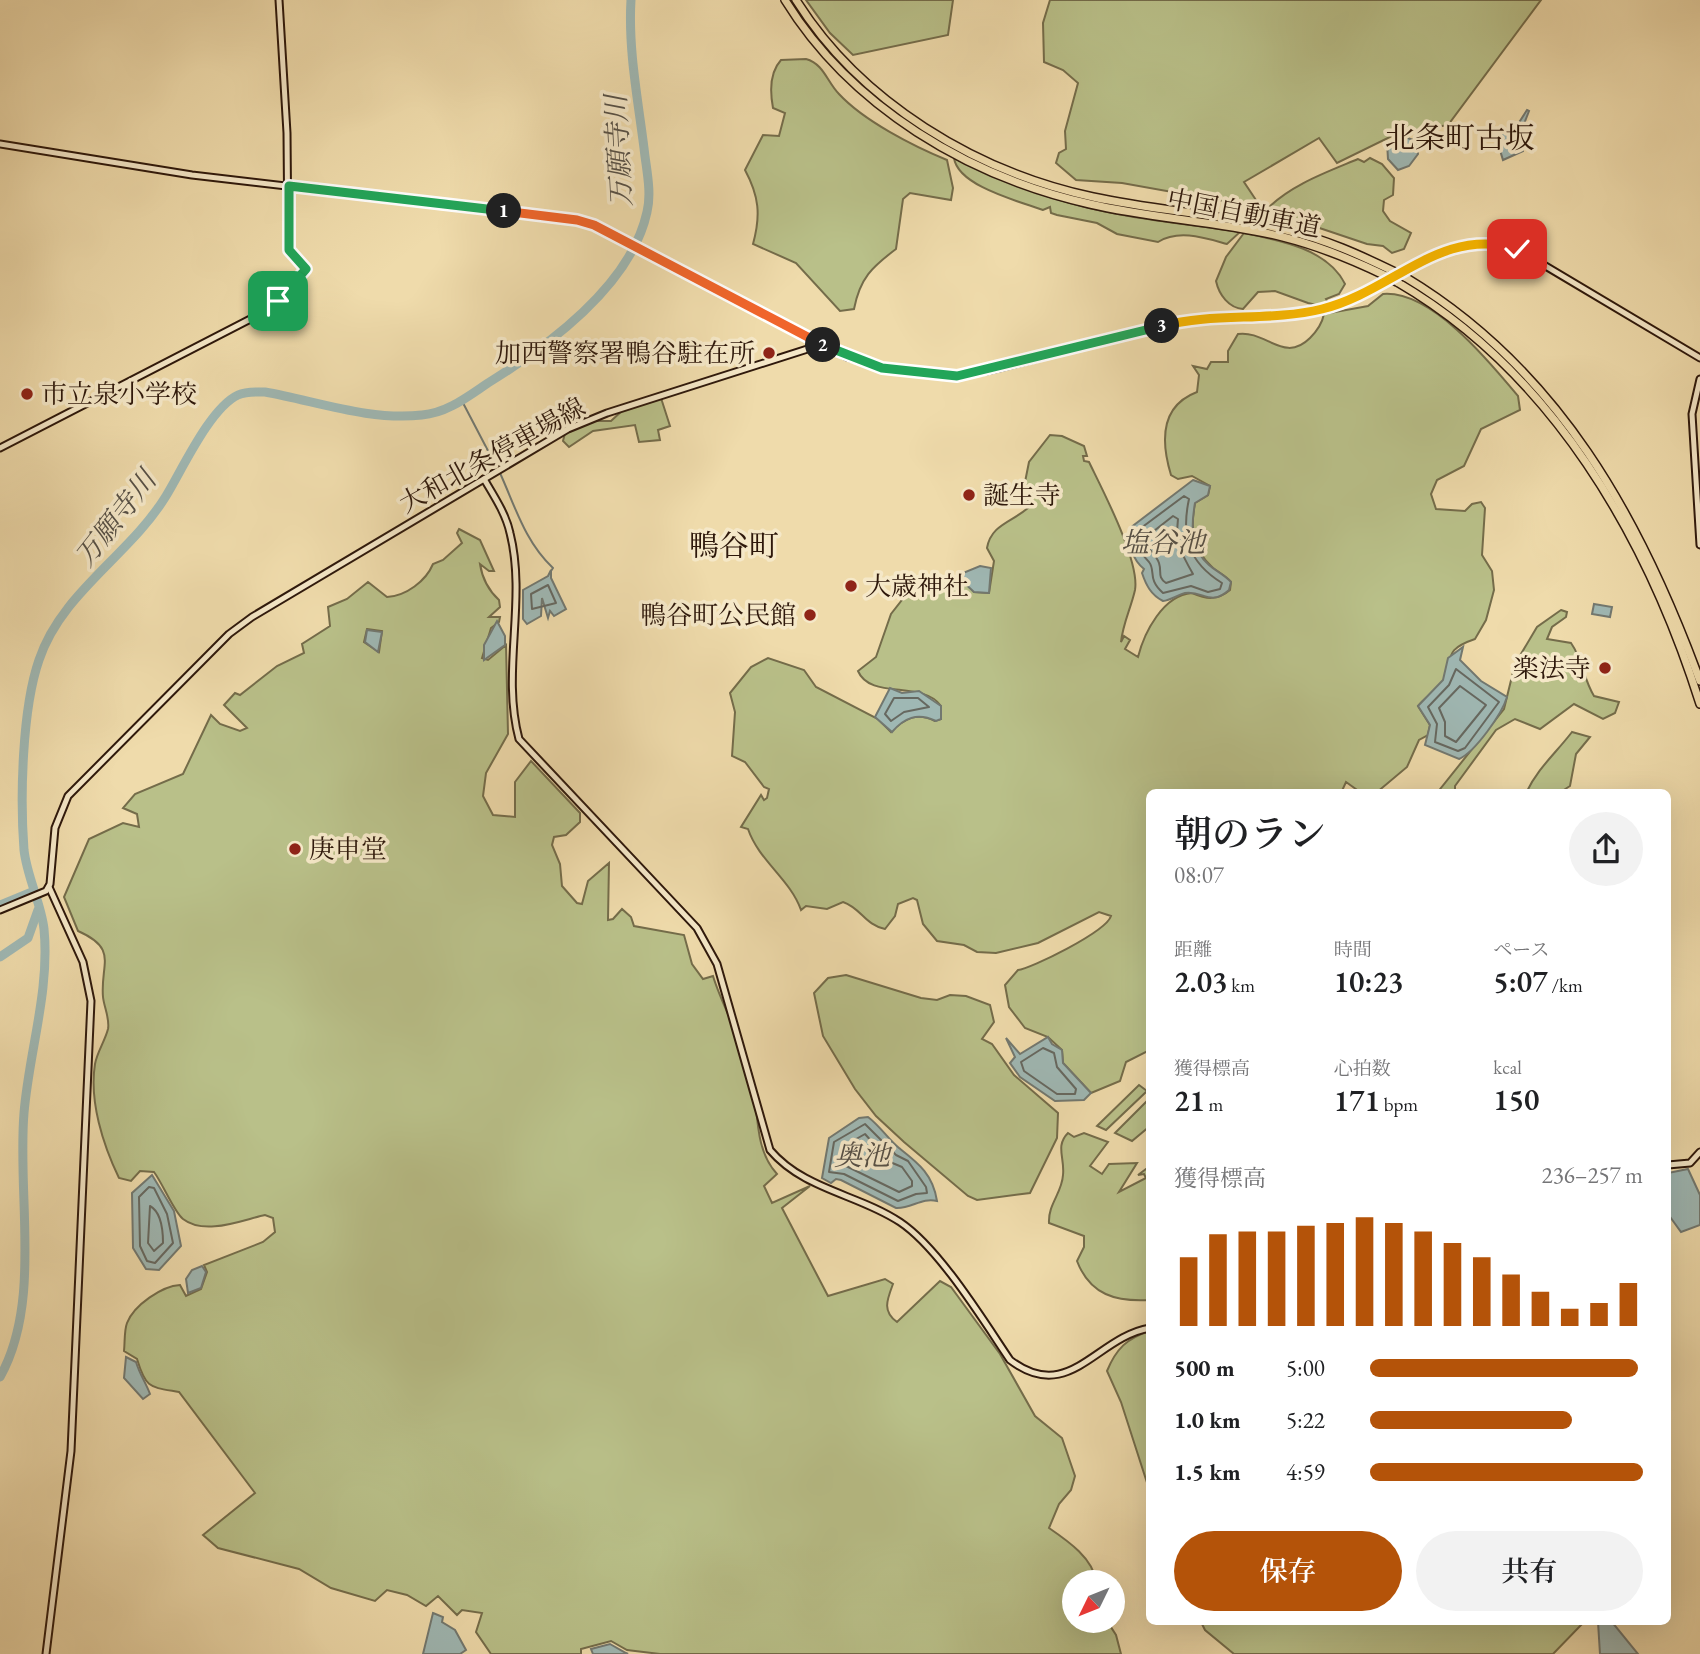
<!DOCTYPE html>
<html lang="ja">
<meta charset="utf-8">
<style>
:root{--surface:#fff;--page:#f2f2f2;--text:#202124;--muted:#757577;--accent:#b45309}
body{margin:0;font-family:"EB Garamond","Noto Serif JP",serif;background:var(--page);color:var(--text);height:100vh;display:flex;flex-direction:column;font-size:26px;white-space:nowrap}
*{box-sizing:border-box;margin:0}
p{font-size:23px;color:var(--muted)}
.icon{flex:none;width:38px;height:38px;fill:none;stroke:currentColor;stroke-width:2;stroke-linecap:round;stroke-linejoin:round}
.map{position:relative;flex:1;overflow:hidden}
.details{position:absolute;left:1146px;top:789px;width:525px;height:836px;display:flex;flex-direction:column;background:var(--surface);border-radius:10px;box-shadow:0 7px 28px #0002}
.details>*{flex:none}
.needle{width:46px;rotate:227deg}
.controls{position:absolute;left:1062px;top:1570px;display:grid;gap:14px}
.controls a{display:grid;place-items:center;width:63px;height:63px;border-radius:50%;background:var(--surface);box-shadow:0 7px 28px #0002;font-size:35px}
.pin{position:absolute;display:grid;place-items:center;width:60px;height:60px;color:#fff;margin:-30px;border-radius:14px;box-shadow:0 4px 10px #0006}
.km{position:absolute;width:35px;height:35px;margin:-18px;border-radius:50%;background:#222;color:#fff;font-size:19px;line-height:35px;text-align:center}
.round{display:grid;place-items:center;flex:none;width:74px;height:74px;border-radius:37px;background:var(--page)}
.headline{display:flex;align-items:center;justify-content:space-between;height:119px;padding:0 28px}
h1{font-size:38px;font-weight:600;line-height:52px}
.metrics{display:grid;grid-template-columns:repeat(3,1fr);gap:10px;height:119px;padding:7px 28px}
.metrics div{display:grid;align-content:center}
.metrics b{font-size:30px;font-weight:600}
.metrics small{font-size:19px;font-weight:400}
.metrics p{font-size:19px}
.chart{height:196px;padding:14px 28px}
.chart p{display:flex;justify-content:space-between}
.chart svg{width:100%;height:126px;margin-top:7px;stroke:var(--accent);stroke-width:6}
.primary-button{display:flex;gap:14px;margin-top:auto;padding:14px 28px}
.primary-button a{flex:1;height:80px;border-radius:42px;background:var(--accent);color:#fff;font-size:28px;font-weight:600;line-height:80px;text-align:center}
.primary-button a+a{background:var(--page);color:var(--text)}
ul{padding:0 28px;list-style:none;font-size:23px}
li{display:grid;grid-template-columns:112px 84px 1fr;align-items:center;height:52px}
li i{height:18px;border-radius:9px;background:var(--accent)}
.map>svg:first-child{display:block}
.green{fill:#b9c089;stroke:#746c4a;stroke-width:2;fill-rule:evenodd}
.water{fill:#9fb8b4;stroke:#727870;stroke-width:2}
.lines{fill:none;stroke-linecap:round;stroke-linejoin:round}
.shore{stroke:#666860;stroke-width:2}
.stream{stroke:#727870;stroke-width:2}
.river{stroke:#9fb8b4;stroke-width:9}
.secondary-casing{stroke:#2e180b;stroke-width:9}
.highway-casing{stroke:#2e180b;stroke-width:10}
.secondary{stroke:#f5e8c8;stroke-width:5}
.highway{stroke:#efdbab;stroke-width:7}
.highway-bridge-casing{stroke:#2e180b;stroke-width:10;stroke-linecap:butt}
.highway-bridge{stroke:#efdbab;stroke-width:7}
.split-1-casing{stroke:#fff;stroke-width:14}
.split-2-casing{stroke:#fff;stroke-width:14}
.split-3-casing{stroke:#fff;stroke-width:14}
.split-4-casing{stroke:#fff;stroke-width:14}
.split-1{stroke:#22a559;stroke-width:9}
.split-2{stroke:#f0652b;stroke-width:9}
.split-3{stroke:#22a559;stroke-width:9}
.split-4{stroke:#f5b400;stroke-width:9}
.poi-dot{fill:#8f2418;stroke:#f5e8c8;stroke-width:2.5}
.labels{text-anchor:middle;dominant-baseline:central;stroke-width:7;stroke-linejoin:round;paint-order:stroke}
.street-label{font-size:26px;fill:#2e180b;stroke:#f5e8c8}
.poi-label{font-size:26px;fill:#2e180b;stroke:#f5e8c8;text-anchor:start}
.water-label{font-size:28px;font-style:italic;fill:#565046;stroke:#f5e8c8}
.quarter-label{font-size:30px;fill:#2e180b;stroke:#f5e8c8}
</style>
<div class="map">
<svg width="1700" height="1654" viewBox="0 0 1700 1654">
<rect width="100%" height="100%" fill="#efdbab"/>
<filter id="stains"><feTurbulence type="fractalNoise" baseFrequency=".00286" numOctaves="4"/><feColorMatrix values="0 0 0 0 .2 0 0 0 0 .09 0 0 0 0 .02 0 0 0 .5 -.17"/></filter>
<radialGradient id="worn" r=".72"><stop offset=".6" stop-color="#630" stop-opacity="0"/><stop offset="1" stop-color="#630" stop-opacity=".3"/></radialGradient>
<g class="green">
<path d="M806,0h147l-5,35 -95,20 -23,-22z"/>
<path d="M1050,0h491l-93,125 -50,8 -61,30 -18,-25 -75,44 12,18 -6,6 -128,-23 -46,-3 -20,-17 3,-10 7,-4 -1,-18 13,-48 -15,-13 -19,-8 -1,-39z"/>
<path d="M806,59c18,5 21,23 33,35 25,27 74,52 108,66l6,28 -2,12 -41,-7 -7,6 -7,50c-24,18 -36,29 -42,60l-14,2 -44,-48 -43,-19c8,-29 6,-48 -8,-74l18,-35 16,1 6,-23 -12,-5c-3,-16 -3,-36 8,-48z"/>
<path d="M954,158c38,18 76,34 116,45 56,16 113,20 170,29l-13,12c-22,-6 -48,-15 -69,-2l-41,-8 -20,-11 -40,-8 -6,-2 -1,-6 -7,3c-25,-9 -85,-24 -89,-52z"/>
<path d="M1370,158l12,6 12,14 -1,17 -9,5 -1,11 7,10 21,12 -7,16 -12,4 -9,-7 -16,-2 -101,-34c24,-25 61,-38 92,-51l6,3z"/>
<path d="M1244,233c35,7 84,16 101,51l-6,10 -13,5 3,5 -9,2 -12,-3 -33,-12 -17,1 -15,17c-14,-1 -24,-14 -27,-28l10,-24z"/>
<path d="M1383,294c48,-4 106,67 135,102l2,14 -39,19 -17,37 -27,14 -6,14 5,15 29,2 7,-7 9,-2 4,6 -3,47 10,16 2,19 -8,30 -11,19c-35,12 -19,20 -32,42 -6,10 -18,16 -25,25l12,19 -2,10 -9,5 -12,27 -31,26 -16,-1 -14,-10 -5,11h-191v257l-24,12 -6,19 -29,12 -28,-30 -1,-13 -14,-13 -23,-9 -16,-21 -4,-22 13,-15c12,-1 88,-38 93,-54l-12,-4 -61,31 -42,10 -19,-1 -13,-7 -27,-4 -14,-17 -6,-24 -4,-2 -15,6 -3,12 -10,13c-20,-4 -24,-21 -42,-27l-16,7 -21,-3 -5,4c-11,-31 -42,-49 -53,-81l-7,-2 20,-32 3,5 3,-2 2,-9 -5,-2 -19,-25 -13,-6 3,-44 -5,-19 21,-26 17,-9 36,12 12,17 62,32 13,13c14,-14 26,-20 44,-11l6,-2v-13c-18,-26 -71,-6 -83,-35l18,-14 15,-43 29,-37 40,-1 14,16 15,1 5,-32 -7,-13c4,-24 26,-26 42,-41l-4,-25 4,-20 21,-27 12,1 22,10 3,10h-4l1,5 5,1c13,27 51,99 46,128 -4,18 -12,33 -14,52l3,-6 6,4 -5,9 13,8c6,-24 25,-62 54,-64 14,6 25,8 38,-3l1,-8c-5,-6 -12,-9 -18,-14 -21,-19 -23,-38 -18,-65l13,-8 2,-9 -18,-10 -14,3 -7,-4c-10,-33 -11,-69 26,-83l2,-17 -6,-9 14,3 4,-7h17v-11l10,-17c28,-4 46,30 72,4 7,-7 12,-14 14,-24l44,-8z"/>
<path d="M661,398l9,28 -12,4 2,10 -21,2 -4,-17 -42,6 -24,16 -6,-6 2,-8 24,-12h22l12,-11z"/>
<path d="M459,529l21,11 14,31h-5l-9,-7c2,13 7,25 19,36l1,7 -11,10h11l-1,5 -8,6 -9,30 6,2 18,-15 2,89 -22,39 -3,23 10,19 22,2v-35l16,-21 49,52v9l-14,13 -12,2 -2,8 8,19 2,22 15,17 5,1 6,-23 21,-18 -1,57 5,-1 9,-10 9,8 3,9 50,9 8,29 11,15 10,-3c10,33 32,69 39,100 7,33 1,72 25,98l-13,12 8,17 38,-17 -28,22 46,88 57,-17 8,5c-6,16 -11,27 4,38l43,-41 11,6 49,67 35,62 27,22 13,38 -4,14 -12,14 -10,24c19,13 45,31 47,54h-22v38l33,1 9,14 5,19h-461l-33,-4 -16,-9 -30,8v5h-90l-15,-22 6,-19 -20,-3 -5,5 -19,-19 -12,10 -19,-11 -20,-5 -12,11 -44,-13 -32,-19 -81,-21 -15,-13 52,-42 -76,-101c-29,-5 -33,-3 -42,-33l-13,-8c1,-9 0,-20 3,-28 7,-18 35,-37 53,-38l6,11 15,-7 6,-17 -3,-7 59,-23 12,-10 -2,-14 -8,-3c-23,5 -60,21 -82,4 -9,-7 -20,-35 -29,-47l-14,-1 -9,10 -12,-3c-16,-33 -30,-77 -24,-114 2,-12 10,-23 13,-35 2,-10 -4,-22 -5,-32 -3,-33 16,-48 -25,-66l-14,-34 25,-58 34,-16 16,4 -2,-13 -14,-6 12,-14 48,-20 28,-59 9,9 20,7 7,-3 -23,-23 11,-12 5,2 37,-29 27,-13 -2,-9 28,-18 -2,-19 19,-8 21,-17 19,15c19,-1 39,-16 46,-33l10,-4 19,-17 -5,-10zM367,629l15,2 -3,21 -15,-10z"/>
<path d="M1561,610l6,2 -1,5 -14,10 -5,12 24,4c12,17 12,35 23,53l25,6 -4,11 -12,6 -29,-15 -34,25 -25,-10 -19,11 -41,56v7h-18l67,-84 11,-45 22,-37z"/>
<path d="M1572,732l18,5 -14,17 -6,32 -11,7h-33c12,-25 29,-39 46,-61z"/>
<path d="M846,975l75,23 16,2 13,-5 16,1 24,9 4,17 -12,17 10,5 22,31 44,38 -1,25 -27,55 -53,7 -9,-4 -64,-54 -28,-26 -21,-27 -32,-53 -9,-43 14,-15z"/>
<path d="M1139,1085l8,6 -41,39 -9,-4z"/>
<path d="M1150,1098v28l-18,15 -17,-8z"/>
<path d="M1068,1133l6,4 10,-4 24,9 -18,24 12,8 7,-10 28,-1 -18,29 27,-14 -2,-4 -6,1 12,-9v134c-34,2 -60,-5 -73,-39l7,-14v-11l-35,-13c-1,-19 13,-30 14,-48 2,-17 -8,-29 5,-42z"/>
<path d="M1150,1331v161l-29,-90 -14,-31c9,-22 20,-33 43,-40z"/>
<path d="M1201,1622h383l-31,32h-319l-29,-24z"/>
</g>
<g class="water">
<path d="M1527,110l2,1 -5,13 -1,27 -20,9 -7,-23 22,-13z"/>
<path d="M1405,137l11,4 2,13 -9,12 -11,4 -10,-11 -1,-17z"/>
<path d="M1193,480l17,6 -2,9 -13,8c-4,23 -5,45 14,62 7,6 16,10 22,17l-2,8c-19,17 -26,0 -44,3 -8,2 -14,7 -22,8 -12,-6 -17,-16 -21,-28l2,-4c-12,-10 -15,-23 -14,-41z"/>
<path d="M980,566l11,2 -2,25 -15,-1 -14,-13 3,-6z"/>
<path d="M551,570v8l15,31 -12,7 -4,-5 -2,7 -6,-20 -1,18 -14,8 -4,-5v-29l25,-14z"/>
<path d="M1594,604l18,3 -2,10 -18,-3z"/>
<path d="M497,621l8,15v9l-21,15v-15z"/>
<path d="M367,630l15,2 -4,20 -13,-10z"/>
<path d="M1463,647l-3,13 21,21 26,16c-5,17 -32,55 -48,62l-34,-14 5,-20 -12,-19 25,-26 5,-22z"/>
<path d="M890,688l12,5 17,-2 22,15v13l-5,2c-19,-9 -32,-3 -44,11l-17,-15z"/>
<path d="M1048,1037l4,7 10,6 1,13 28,30 -7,7 -29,1 -35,-24 -10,-14 5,-6 -9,-19 14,16z"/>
<path d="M868,1117c12,9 20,22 31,31 19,15 34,26 38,53 -15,-4 -26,8 -41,7l-55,-28 -5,-1 -5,4 -9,-5 7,-40 30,-20z"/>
<path d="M1688,1169l12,26v30l-19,7 -13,-18v-41z"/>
<path d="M152,1175l22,36 7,35 -22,24 -13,-1 -13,-21 -1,-55z"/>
<path d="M202,1266l4,6 -5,16 -13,5 -2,-14 6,-9z"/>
<path d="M126,1357l10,5c4,13 10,21 14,32l-7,5 -19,-21z"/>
<path d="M433,1613l10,4 -1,5 13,8 11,20 -6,4h-37z"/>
<path d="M1598,1622h14l26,32h-38z"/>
<path d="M610,1644l16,9 2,1h-35l-2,-5z"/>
</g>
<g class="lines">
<g class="shore">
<path d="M1184,496l5,3c-8,37 -1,63 33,84l-2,6 -12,3 -17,-6 -28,7c-16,-14 -7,-22 -14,-31 -9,-10 -14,-15 -12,-31z"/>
<path d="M1173,516l5,3c-3,23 4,36 15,55l-27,9c-9,-6 -4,-11 -7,-20 -4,-11 -13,-13 -14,-25z"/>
<path d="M548,585l8,18 -24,6 -1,-15z"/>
<path d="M1456,669l43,33 -34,46 -7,3 -23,-9 2,-18 -9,-17 21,-22z"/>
<path d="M1460,686l26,19 -30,37 -11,-6v-14l-6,-14z"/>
<path d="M894,698h24l11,9 -25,5 -13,9 -6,-7z"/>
<path d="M1043,1048l11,5 3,14 19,22 -1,5h-18l-33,-23 -3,-9z"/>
<path d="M865,1124l31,31 12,6 18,26 1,6 -11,1 -18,7 -54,-27 -15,-2 5,-30z"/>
<path d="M865,1134l25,28 12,5 10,14v5l-13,6 -59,-29 2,-16z"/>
<path d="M149,1187l5,1 13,26 6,29 -18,20 -8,-2 -7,-15 -1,-49z"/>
<path d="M150,1206c11,6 13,25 13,37l-9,8 -6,-8z"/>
</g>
<g class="stream">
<path d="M462,401l35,67"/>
<path d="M500,473c15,33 25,69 53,95l-2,3"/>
</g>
<g class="river">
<path d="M0,905l32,-13"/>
<path d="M0,957l28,-19 10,-28"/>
<path d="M0,1377c42,-75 17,-180 24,-264 5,-61 26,-122 20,-184 -3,-26 -17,-52 -20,-79 -4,-52 -2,-141 15,-190 22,-67 91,-105 127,-164 16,-26 44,-88 72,-101 9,-4 17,-3 27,-3 51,9 104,29 157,23 25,-2 45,-18 66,-32 60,-37 143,-97 159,-171 5,-20 -1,-44 -3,-64 -6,-48 -16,-99 -13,-148"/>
</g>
<defs>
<g id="secondary">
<path d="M0,144l192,31 385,45 27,9 243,128c47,15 90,23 139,14 64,-14 127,-36 191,-49 57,-12 118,1 173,-22 58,-25 101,-71 167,-51l183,109"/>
<path d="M1700,379l-8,35 8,131"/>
<path d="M0,448l264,-136 40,-40 1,-6 -13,-10 -4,-9 -1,-114 -8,-133"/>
<path d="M484,479c10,17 22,35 26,54 17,67 -9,139 9,206l178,189 20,36 53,186c34,40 88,44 130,72 39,26 83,98 110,138 59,45 86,-23 140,-32"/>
<path d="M0,910l46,-19 4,-7 5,-56 13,-32 161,-162 23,-17 316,-188 39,-16 213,-68"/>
<path d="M1668,1165l22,-2 10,-11"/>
<path d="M46,1654l25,-203 20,-450 -8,-39 -34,-75"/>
</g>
<g id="highway">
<path d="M785,0c66,107 184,177 305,204 63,15 129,17 193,33 36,9 70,23 103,39"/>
<path d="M796,0c64,102 180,172 297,197 64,14 130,17 193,33 39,9 74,25 109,42"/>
<path d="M1405,277c153,92 235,240 295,404"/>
<path d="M1397,282c155,90 250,254 303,422"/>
</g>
</defs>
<use href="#secondary" class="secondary-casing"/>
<use href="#highway" class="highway-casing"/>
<use href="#secondary" class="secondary"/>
<use href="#highway" class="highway"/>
<defs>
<g id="highway-bridge">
<path d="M1395,272l10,5"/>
<path d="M1386,276l11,6"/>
</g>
</defs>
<use href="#highway-bridge" class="highway-bridge-casing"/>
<use href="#highway-bridge" class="highway-bridge"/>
</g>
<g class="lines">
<defs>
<path id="split-1" d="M278,301l28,-32 -17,-19v-64l215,25"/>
<path id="split-2" d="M504,211l73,9 17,5 229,120"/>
<path id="split-3" d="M823,345l59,23 75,8 205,-50"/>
<path id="split-4" d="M1162,326c52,-14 108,-4 160,-17 70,-17 120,-84 195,-60"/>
</defs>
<use href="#split-1" class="split-1-casing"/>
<use href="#split-2" class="split-2-casing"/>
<use href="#split-3" class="split-3-casing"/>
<use href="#split-4" class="split-4-casing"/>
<use href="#split-1" class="split-1"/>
<use href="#split-2" class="split-2"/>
<use href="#split-3" class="split-3"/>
<use href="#split-4" class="split-4"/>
</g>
<g class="poi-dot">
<circle cx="769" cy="353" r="7"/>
<circle cx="27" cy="394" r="7"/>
<circle cx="969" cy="495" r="7"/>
<circle cx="851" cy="586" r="7"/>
<circle cx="810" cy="615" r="7"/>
<circle cx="1605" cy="668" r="7"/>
<circle cx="295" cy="849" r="7"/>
</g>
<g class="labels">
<g class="street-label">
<text transform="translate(1244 213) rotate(11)">中国自動車道</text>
<text transform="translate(492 455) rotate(-29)">大和北条停車場線</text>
</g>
<g class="poi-label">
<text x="755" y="353" text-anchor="end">加西警察署鴨谷駐在所</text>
<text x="41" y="394">市立泉小学校</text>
<text x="983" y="495">誕生寺</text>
<text x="865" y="586">大歳神社</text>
<text x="796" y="615" text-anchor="end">鴨谷町公民館</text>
<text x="1591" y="668" text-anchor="end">楽法寺</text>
<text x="309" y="849">庚申堂</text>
</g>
<g class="water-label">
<text transform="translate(618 151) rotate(-93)">万願寺川</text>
<text transform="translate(115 518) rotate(-52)">万願寺川</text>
<text x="1163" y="542">塩谷池</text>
<text x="862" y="1155">奥池</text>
</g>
<g class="quarter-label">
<text x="1460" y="137">北条町古坂</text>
<text x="734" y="545">鴨谷町</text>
</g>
</g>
<rect width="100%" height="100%" filter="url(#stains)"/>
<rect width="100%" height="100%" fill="url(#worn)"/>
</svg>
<div class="controls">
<a><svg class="needle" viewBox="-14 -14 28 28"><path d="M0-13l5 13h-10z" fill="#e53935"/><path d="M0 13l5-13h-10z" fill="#757577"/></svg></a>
</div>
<div class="pin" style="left:278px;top:301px;background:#1e9e55"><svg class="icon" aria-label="arrive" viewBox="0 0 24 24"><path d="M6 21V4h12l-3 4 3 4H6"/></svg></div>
<div class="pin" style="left:1517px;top:249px;background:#d93025"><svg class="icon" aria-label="check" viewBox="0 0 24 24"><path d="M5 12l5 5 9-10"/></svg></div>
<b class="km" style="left:504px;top:211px">1</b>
<b class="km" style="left:823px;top:345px">2</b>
<b class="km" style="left:1162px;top:326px">3</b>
<section class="details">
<div class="headline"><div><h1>朝のラン</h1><p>08:07</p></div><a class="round"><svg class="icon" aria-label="share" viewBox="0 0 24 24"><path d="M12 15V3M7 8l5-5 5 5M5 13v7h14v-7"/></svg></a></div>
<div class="metrics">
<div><p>距離</p><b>2.03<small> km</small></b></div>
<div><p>時間</p><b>10:23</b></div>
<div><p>ペース</p><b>5:07<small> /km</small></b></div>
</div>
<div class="metrics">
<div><p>獲得標高</p><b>21<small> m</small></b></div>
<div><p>心拍数</p><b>171<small> bpm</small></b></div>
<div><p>kcal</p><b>150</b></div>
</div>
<div class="chart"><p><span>獲得標高</span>236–257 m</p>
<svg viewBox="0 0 160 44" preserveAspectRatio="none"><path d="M5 44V20M15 44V12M25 44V11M35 44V11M45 44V9M55 44V8M65 44V6M75 44V8M85 44V11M95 44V15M105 44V20M115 44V26M125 44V32M135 44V38M145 44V36M155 44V29"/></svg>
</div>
<ul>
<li><b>500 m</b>5:00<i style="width:98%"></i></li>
<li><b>1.0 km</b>5:22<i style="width:74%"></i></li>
<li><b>1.5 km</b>4:59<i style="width:100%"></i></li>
</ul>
<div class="primary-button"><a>保存</a><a>共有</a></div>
</section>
</div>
